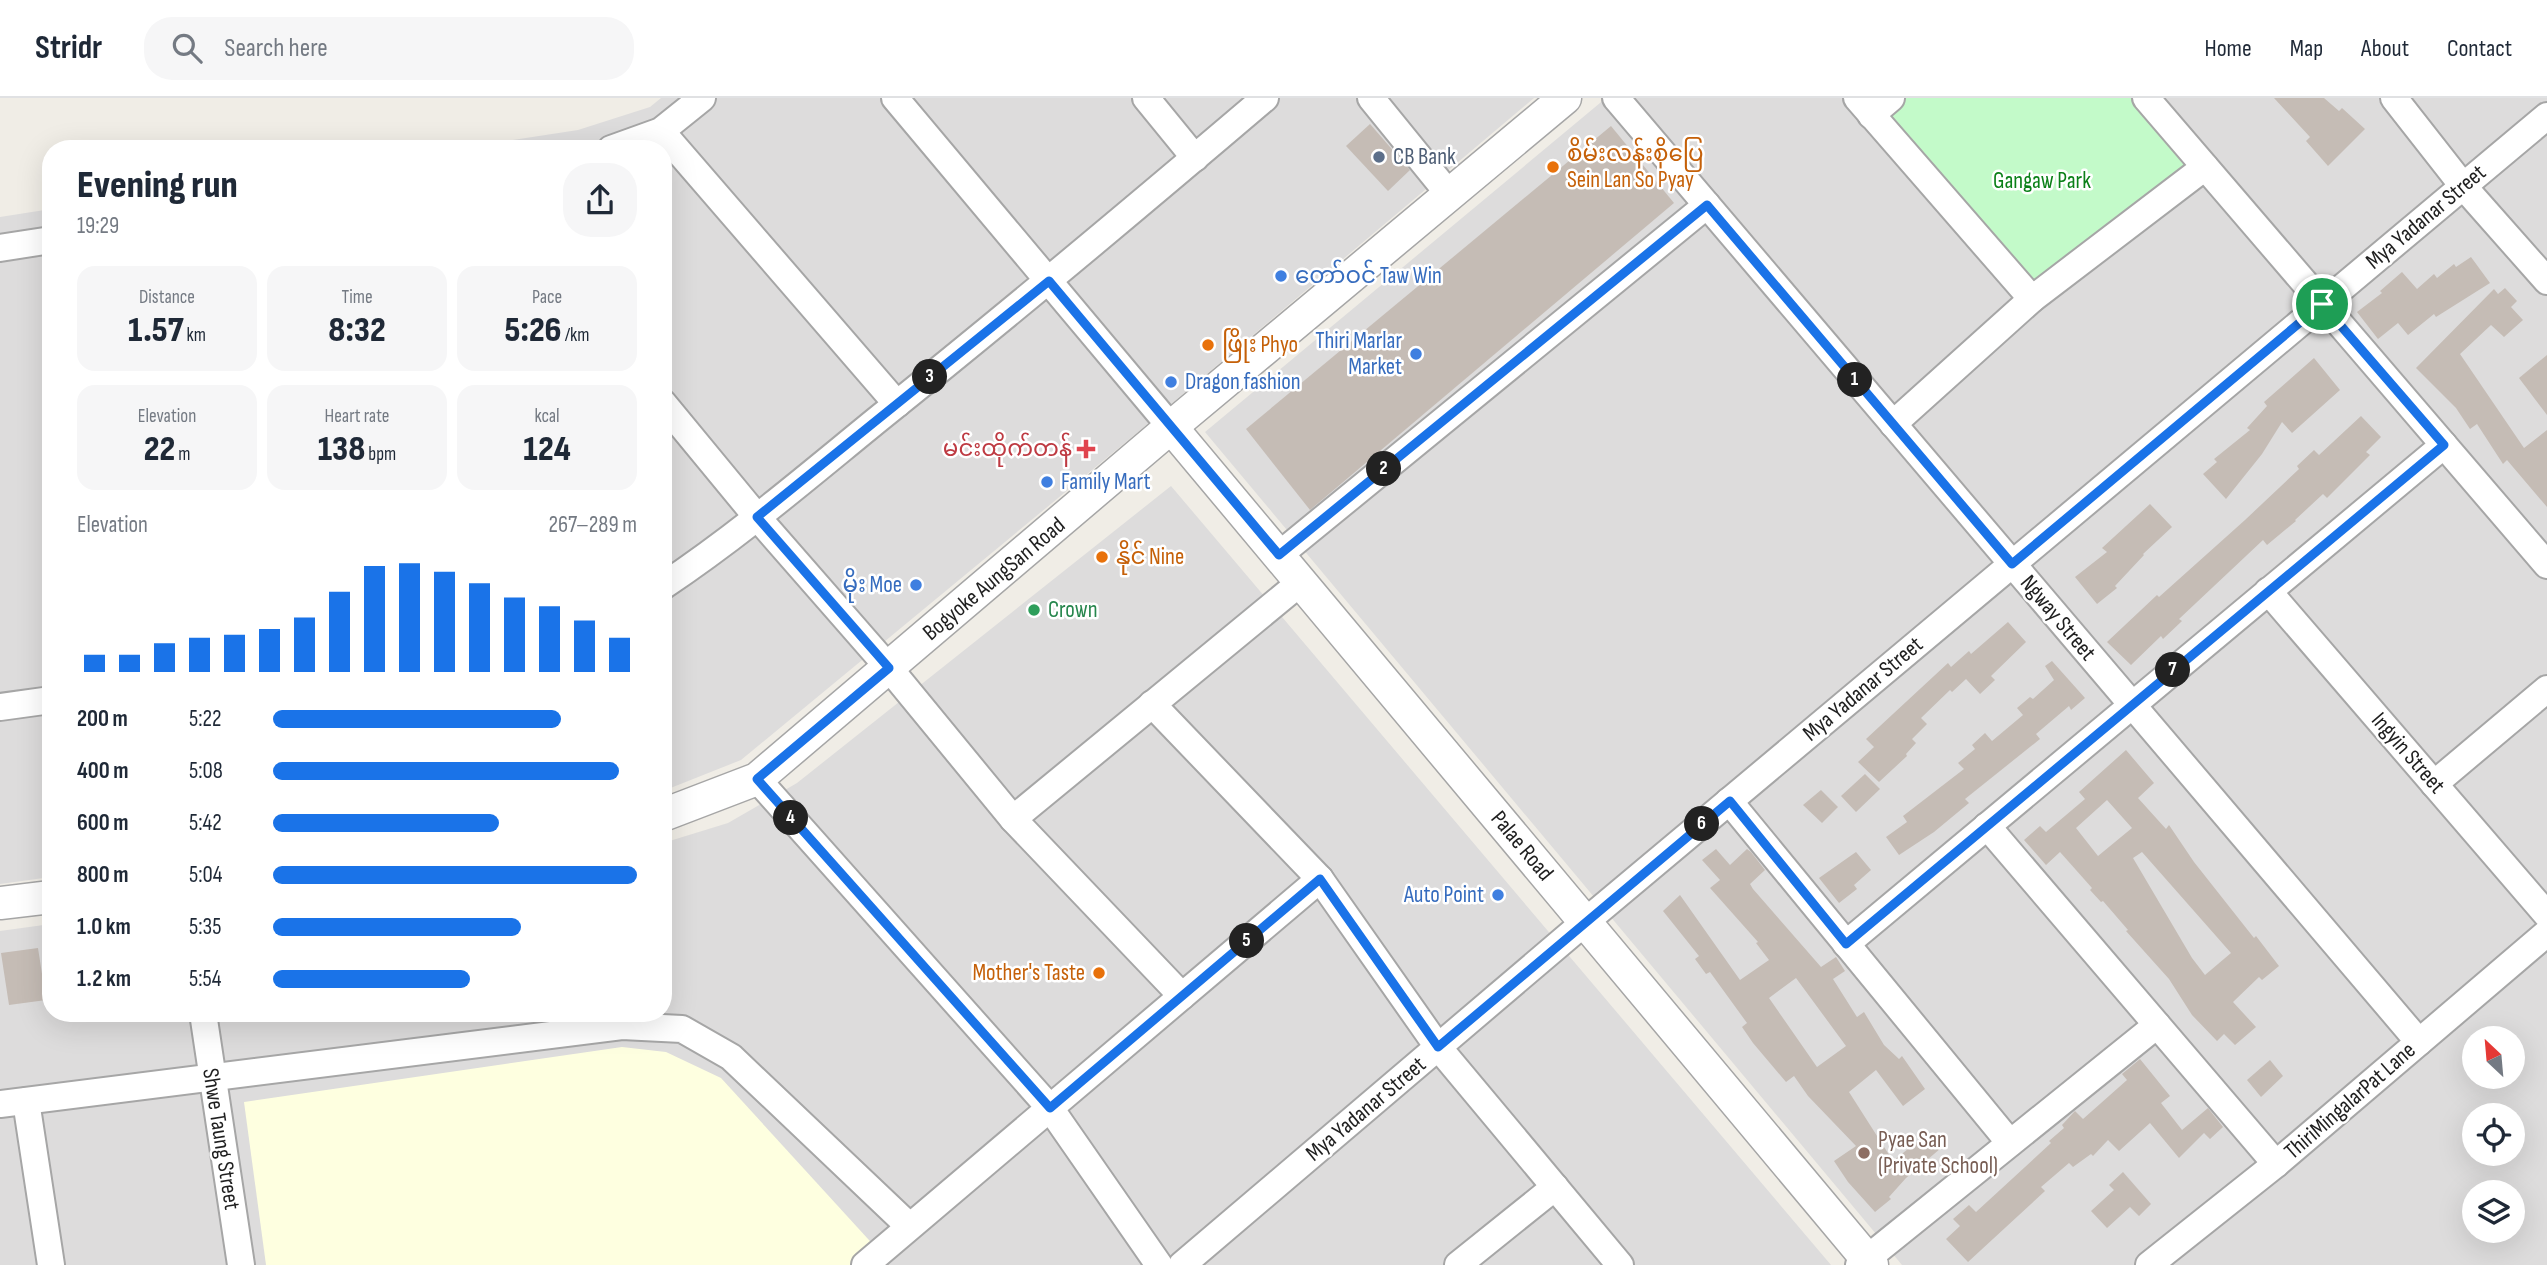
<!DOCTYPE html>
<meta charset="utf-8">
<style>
:root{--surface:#fff;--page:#f6f6f7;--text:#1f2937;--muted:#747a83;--line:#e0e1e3;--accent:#1a73e8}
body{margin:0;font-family:"Sofia Sans Condensed","Noto Sans Myanmar",sans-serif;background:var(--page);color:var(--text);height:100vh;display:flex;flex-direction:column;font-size:26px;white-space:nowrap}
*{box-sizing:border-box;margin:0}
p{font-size:23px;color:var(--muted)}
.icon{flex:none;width:38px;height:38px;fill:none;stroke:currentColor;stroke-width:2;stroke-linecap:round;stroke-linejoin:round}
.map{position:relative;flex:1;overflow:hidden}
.sheet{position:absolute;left:42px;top:42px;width:630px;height:882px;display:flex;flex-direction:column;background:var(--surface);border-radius:28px;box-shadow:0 7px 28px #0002}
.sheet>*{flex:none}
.needle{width:46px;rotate:334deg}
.fabs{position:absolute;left:2462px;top:928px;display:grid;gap:14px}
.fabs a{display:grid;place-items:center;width:63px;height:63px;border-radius:50%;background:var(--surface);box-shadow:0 7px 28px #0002;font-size:35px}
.pin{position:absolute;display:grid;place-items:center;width:60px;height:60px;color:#fff;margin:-30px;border:4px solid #fff;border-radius:50%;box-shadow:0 2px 7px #0007}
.km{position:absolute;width:35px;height:35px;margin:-18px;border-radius:50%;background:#222;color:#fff;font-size:19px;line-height:35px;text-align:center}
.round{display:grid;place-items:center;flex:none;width:74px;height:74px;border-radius:28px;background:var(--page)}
.summary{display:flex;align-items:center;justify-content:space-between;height:119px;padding:0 35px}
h1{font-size:38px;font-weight:800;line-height:52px}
.stats{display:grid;grid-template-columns:repeat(3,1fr);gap:10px;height:119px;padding:7px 35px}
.stats div{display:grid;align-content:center;border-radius:18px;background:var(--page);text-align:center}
.stats b{font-size:35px;font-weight:800}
.stats small{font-size:19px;font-weight:400}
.stats p{font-size:19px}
.chart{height:196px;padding:14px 35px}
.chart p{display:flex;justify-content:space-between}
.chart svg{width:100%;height:126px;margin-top:7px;stroke:var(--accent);stroke-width:6}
ul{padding:0 35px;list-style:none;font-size:23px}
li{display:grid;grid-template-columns:112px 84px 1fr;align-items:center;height:52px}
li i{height:18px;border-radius:9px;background:var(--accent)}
header{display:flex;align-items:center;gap:42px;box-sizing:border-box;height:98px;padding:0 35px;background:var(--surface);border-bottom:2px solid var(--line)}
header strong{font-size:33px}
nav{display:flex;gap:38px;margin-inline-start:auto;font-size:24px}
.search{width:490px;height:63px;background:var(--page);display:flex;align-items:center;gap:18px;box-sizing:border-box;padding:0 24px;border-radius:28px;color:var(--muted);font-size:26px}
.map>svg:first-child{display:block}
.residential{fill:#dddcdc;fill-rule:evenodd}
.education{fill:#feffe0}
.park{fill:#c3fac9}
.building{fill:#c5bcb5;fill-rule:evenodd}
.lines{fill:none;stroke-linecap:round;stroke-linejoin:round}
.minor-casing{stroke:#a6a6a6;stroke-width:30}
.tertiary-casing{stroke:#a6a6a6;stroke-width:35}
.minor{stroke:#fff;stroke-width:26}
.tertiary{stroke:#fff;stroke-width:32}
.route-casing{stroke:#fff;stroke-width:14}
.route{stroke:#1a73e8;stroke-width:9}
.service-dot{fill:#5c6f8a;stroke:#fff;stroke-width:2.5}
.food-dot{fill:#e8710a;stroke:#fff;stroke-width:2.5}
.shop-dot{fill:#3f7fe0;stroke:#fff;stroke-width:2.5}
.health-dot{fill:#e0444e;stroke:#fff;stroke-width:2.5}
.leisure-dot{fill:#2e9e5b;stroke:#fff;stroke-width:2.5}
.education-dot{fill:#8d6e63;stroke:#fff;stroke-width:2.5}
.labels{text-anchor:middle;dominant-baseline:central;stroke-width:5;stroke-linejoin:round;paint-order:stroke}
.food-label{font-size:23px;fill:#c56008;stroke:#fff;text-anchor:start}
.service-label{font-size:23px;fill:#4e5e75;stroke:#fff;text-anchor:start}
.park-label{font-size:23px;fill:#0b8018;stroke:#fff}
.street-label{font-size:23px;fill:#1f1f1f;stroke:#fff}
.shop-label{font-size:23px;fill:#366cbe;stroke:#fff;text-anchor:start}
.health-label{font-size:23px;fill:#be3a42;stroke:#fff;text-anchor:end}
.leisure-label{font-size:23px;fill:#27864d;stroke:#fff;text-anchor:start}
.education-label{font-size:23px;fill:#785e54;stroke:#fff;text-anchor:start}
</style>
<header>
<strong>Stridr</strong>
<div class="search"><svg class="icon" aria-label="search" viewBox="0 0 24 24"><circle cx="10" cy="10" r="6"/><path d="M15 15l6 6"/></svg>Search here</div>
<nav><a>Home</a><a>Map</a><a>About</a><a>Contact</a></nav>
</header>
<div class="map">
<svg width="2547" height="1167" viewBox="0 0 2547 1167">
<rect width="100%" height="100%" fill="#f0ede6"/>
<g class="residential">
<path d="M661,0h873l-396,334 -397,328 -78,31v-642h-210l125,-19 72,-23z"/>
<path d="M1606,0h941v1167h-645l-697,-833zM2474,940h39v38h-39zM2474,1017h39v38h-39zM2474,1094h39v38h-39z"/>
<path d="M51,111v668l-51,7v-667z"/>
<path d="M1171,388l660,779h-1831v-334l51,-7v89h612v-170l65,-20 69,-40z"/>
</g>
<path class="education" d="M622,949l44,5 55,26 158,173 -15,14h-598l-22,-163z"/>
<path class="park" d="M1898,0h237l57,67 -160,134 -155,-183z"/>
<g class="building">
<path d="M2274,0h50l15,13 3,-3 23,21 -37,37 -22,-25 4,-4z"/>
<path d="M1370,26l40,46 -22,21 -42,-45z"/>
<path d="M1611,28l63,77 -364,307 -64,-81z"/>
<path d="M2471,159l19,26 -54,34 -2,-3 -26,21 -10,-12 -20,16 -21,-27 25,-19 -2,-2 22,-19 15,17 17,-15 3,4 17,-14 2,3z"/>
<path d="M2505,190l12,13 -6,6 12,13 -19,17 -13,-12 -31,29 64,94 23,-18v77l-40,-47 -4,4 -26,-40 -7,5 -14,-21 -40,-40 78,-79 4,5z"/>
<path d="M2547,257v60l-28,-37z"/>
<path d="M2314,260l26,32 -48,43 -10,-11 -20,32 -36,45 -23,-25 14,-12 -3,-3 36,-29 -3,-2 20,-22 -3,-4z"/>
<path d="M2361,318l20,21 -15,15 4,3 -43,43 -4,-4 -28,26 1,1 -29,24 -4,-5 -84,79 3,2 -19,18 -2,-3 -30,29 -24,-23 50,-47 2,2 86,-77 54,-51 -2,-3 17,-16 5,5z"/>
<path d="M2150,406l22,23 -29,27 1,1 -29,31 2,2 -20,16 -22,-27 32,-25 -5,-4z"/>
<path d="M2008,524l18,20 -35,34 4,4 -15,14 -14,-15 -14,13 -2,-2 -29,28 6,6 -15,15 4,4 -10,11 1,2 -28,26 -21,-20 16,-15 -8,-8 82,-76 3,4 18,-16 2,3z"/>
<path d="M2052,563l33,37 -14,12 -2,-4 -33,28 4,5 -75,60 4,4 -35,29 -35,23 -13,-18 21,-15 -4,-6 61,-47 -6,-6 17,-14 -3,-4 13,-12 7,8 31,-26 -6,-7 13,-11 3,2 21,-19 -9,-14z"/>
<path d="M2126,652l28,33 -16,15 28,31 3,-4 25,37 60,76 2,-2 23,30 -17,14 -3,-3 -26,25 23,25 -21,18 -11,-11 -7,7 -25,-26 -23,-36 -43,-48 2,-1 -25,-29 -2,1 -11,-12 2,-2 -32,-36 -14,13 -22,-25 16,-14 6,6 39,-33 -6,-7zM2107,702l25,28 -34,28 -22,-28zM2142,754l89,101 -26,22 -13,-17 -59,-100z"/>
<path d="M1865,676l15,15 -24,23 -15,-16z"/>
<path d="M1821,692l17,17 -16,16 -19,-18z"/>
<path d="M1716,751l14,16 17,-16 4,3 14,18 -15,14 3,5 68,78 15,-10 9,14 -12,8 24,38 7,-5 20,33 15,14 3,-3 23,33 -22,17 -27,-36 -27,22 44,69 35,-28 13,15 -35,30 -17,19 2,2 -16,13 -27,-30 -14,-21 22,-15 -48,-50 -14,-20 -8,6 -33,-39 -11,-16 5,-4 -37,-51 -4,2 -11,-15 4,-3 -36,-45 17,-16 60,85 29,-20 -13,-17 2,-1 -48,-54 10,-8 -18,-20zM1796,880l50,68 -29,21 -48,-69z"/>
<path d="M1856,754l15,18 -17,15 3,4 -18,14 -20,-25z"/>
<path d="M38,850l8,52 -37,5 -8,-52z"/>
<path d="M2140,961l30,37 -9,7 21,27 26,-22 15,19 -13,12 -6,-6 -25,25 -29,-35 -31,28 -11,-11 -15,16 -2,-2 -18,13 -4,-4 -28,24 4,4 -77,71 -22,-23 14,-13 -7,-7 16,-14 7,7 75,-69 -2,-2 15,-13 -2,-3 13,-14 8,8 44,-39 -5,-6z"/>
<path d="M2270,962l13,16 -22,21 -14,-17z"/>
<path d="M2123,1074l28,32 -12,12 -9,-9 -23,21 -16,-17 23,-21 -5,-5z"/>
</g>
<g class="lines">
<defs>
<g id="minor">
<path d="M895,0l276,329"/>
<path d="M1146,0l49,60"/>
<path d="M1371,0l78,96"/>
<path d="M1616,0l803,944"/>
<path d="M1857,0l175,201"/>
<path d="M2146,0l401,467"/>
<path d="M2394,0l69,88 84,95"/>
<path d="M1871,17l20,-17"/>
<path d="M661,33l236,273"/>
<path d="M611,51l50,-18 41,-33"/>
<path d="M0,150l51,-8"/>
<path d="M663,305l94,114 132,151 124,151 169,177"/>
<path d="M1893,326l139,-125 173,-132"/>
<path d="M1279,457l428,-350"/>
<path d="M663,488c75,-50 144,-109 214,-166 131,-105 260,-213 388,-322"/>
<path d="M2268,493l279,324"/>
<path d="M1152,606l168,175 118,168 182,218"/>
<path d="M0,609l51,-7"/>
<path d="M757,681l293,329 109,157"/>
<path d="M2434,686l113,-95"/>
<path d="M1729,703l281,342"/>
<path d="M1013,721l288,-237"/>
<path d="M1987,728l289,338"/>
<path d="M1846,846l598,-499"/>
<path d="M203,915l38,252"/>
<path d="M26,1003l25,164"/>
<path d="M0,1006l622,-78 60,3 49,28 178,169"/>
<path d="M865,1167l455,-386"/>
<path d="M1182,1167l403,-343 962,-806"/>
<path d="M1458,1167l97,-78"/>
<path d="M1859,1167l298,-240"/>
<path d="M2149,1167l127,-101 271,-231"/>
</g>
<g id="tertiary">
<path d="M1171,329l701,838"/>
<path d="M663,717l94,-36 414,-352 394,-329"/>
<path d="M0,805l51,-6"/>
</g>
</defs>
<use href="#minor" class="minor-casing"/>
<use href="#tertiary" class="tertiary-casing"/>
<use href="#minor" class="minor"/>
<use href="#tertiary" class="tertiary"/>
</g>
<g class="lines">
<defs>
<path id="route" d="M1707,107l305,359 310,-260 122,141 -598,499 -116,-143 -292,246 -118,-168 -270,229 -293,-329 132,-111 -132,-151 292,-236 230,274z"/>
</defs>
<use href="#route" class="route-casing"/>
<use href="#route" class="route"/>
</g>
<circle class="service-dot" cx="1379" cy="59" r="7"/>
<g class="food-dot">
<circle cx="1553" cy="69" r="7"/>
<circle cx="1208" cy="247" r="7"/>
<circle cx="1102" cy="459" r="7"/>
<circle cx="1099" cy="875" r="7"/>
</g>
<g class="shop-dot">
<circle cx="1281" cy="178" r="7"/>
<circle cx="1416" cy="256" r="7"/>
<circle cx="1171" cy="284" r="7"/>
<circle cx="1047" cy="384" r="7"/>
<circle cx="916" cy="487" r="7"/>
<circle cx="1498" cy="797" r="7"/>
</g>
<path class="health-dot" d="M1082.5 340.5h7v7h7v7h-7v7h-7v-7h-7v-7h7z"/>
<circle class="leisure-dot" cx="1034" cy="512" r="7"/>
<circle class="education-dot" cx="1864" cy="1055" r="7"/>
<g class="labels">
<g class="food-label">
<text x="1567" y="56">စိမ်းလန်းစိုပြေ<tspan x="1567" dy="26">Sein Lan So Pyay</tspan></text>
<text x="1222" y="247">ဖြိုး Phyo</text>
<text x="1116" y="459">နိုင် Nine</text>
<text x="1085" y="875" text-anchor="end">Mother's Taste</text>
</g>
<g class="service-label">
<text x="1393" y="59">CB Bank</text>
</g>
<g class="park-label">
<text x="2042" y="83">Gangaw Park</text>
</g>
<g class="street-label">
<text transform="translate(2426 119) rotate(-40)">Mya Yadanar Street</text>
<text transform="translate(994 481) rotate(-40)">Bogyoke AungSan Road</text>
<text transform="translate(2058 520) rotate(50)">Ngway Street</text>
<text transform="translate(1863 591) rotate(-40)">Mya Yadanar Street</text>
<text transform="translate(2408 655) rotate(49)">Ingyin Street</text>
<text transform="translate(1522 748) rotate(50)">Palae Road</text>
<text transform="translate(2350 1003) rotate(-41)">ThiriMingalarPat Lane</text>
<text transform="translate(1366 1011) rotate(-40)">Mya Yadanar Street</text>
<text transform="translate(221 1041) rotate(81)">Shwe Taung Street</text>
</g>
<g class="shop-label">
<text x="1295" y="178">တော်ဝင် Taw Win</text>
<text x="1402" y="243" text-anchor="end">Thiri Marlar<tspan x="1402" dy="26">Market</tspan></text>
<text x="1185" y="284">Dragon fashion</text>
<text x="1061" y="384">Family Mart</text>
<text x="902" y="487" text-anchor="end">မိုး Moe</text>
<text x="1484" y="797" text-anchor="end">Auto Point</text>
</g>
<g class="health-label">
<text x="1072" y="351">မင်းထိုက်တန်</text>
</g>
<g class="leisure-label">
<text x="1048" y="512">Crown</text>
</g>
<g class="education-label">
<text x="1878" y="1042">Pyae San<tspan x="1878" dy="26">(Private School)</tspan></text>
</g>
</g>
</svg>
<div class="fabs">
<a><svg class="needle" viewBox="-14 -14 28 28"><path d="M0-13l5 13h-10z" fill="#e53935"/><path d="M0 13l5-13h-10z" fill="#747a83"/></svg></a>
<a><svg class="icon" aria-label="locate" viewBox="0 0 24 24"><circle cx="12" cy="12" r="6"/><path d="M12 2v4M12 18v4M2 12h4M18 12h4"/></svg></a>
<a><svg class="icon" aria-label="layers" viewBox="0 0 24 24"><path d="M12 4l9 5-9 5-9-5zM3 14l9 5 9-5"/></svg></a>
</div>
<div class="pin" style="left:2322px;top:206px;background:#1e9e55"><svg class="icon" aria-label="arrive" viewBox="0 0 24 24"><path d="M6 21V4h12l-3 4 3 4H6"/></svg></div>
<b class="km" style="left:1855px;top:282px">1</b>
<b class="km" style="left:1384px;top:371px">2</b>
<b class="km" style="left:930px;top:279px">3</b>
<b class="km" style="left:791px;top:720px">4</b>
<b class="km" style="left:1247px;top:843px">5</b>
<b class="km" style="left:1702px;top:726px">6</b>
<b class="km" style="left:2173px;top:572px">7</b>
<section class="sheet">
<div class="summary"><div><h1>Evening run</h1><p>19:29</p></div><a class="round"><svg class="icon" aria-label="share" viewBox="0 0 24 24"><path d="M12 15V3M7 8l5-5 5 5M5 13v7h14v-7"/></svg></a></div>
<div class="stats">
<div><p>Distance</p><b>1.57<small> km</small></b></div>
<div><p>Time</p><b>8:32</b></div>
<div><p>Pace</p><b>5:26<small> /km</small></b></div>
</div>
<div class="stats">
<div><p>Elevation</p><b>22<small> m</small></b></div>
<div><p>Heart rate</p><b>138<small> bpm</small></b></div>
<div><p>kcal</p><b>124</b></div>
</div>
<div class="chart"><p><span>Elevation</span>267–289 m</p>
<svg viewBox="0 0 160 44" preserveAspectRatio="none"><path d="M5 44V38M15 44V38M25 44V34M35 44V32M45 44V31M55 44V29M65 44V25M75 44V16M85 44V7M95 44V6M105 44V9M115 44V13M125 44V18M135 44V21M145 44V26M155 44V32"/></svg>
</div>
<ul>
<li><b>200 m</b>5:22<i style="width:79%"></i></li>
<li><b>400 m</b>5:08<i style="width:95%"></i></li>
<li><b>600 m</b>5:42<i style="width:62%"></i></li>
<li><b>800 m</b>5:04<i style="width:100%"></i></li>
<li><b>1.0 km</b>5:35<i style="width:68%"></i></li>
<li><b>1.2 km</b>5:54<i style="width:54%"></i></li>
</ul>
</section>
</div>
